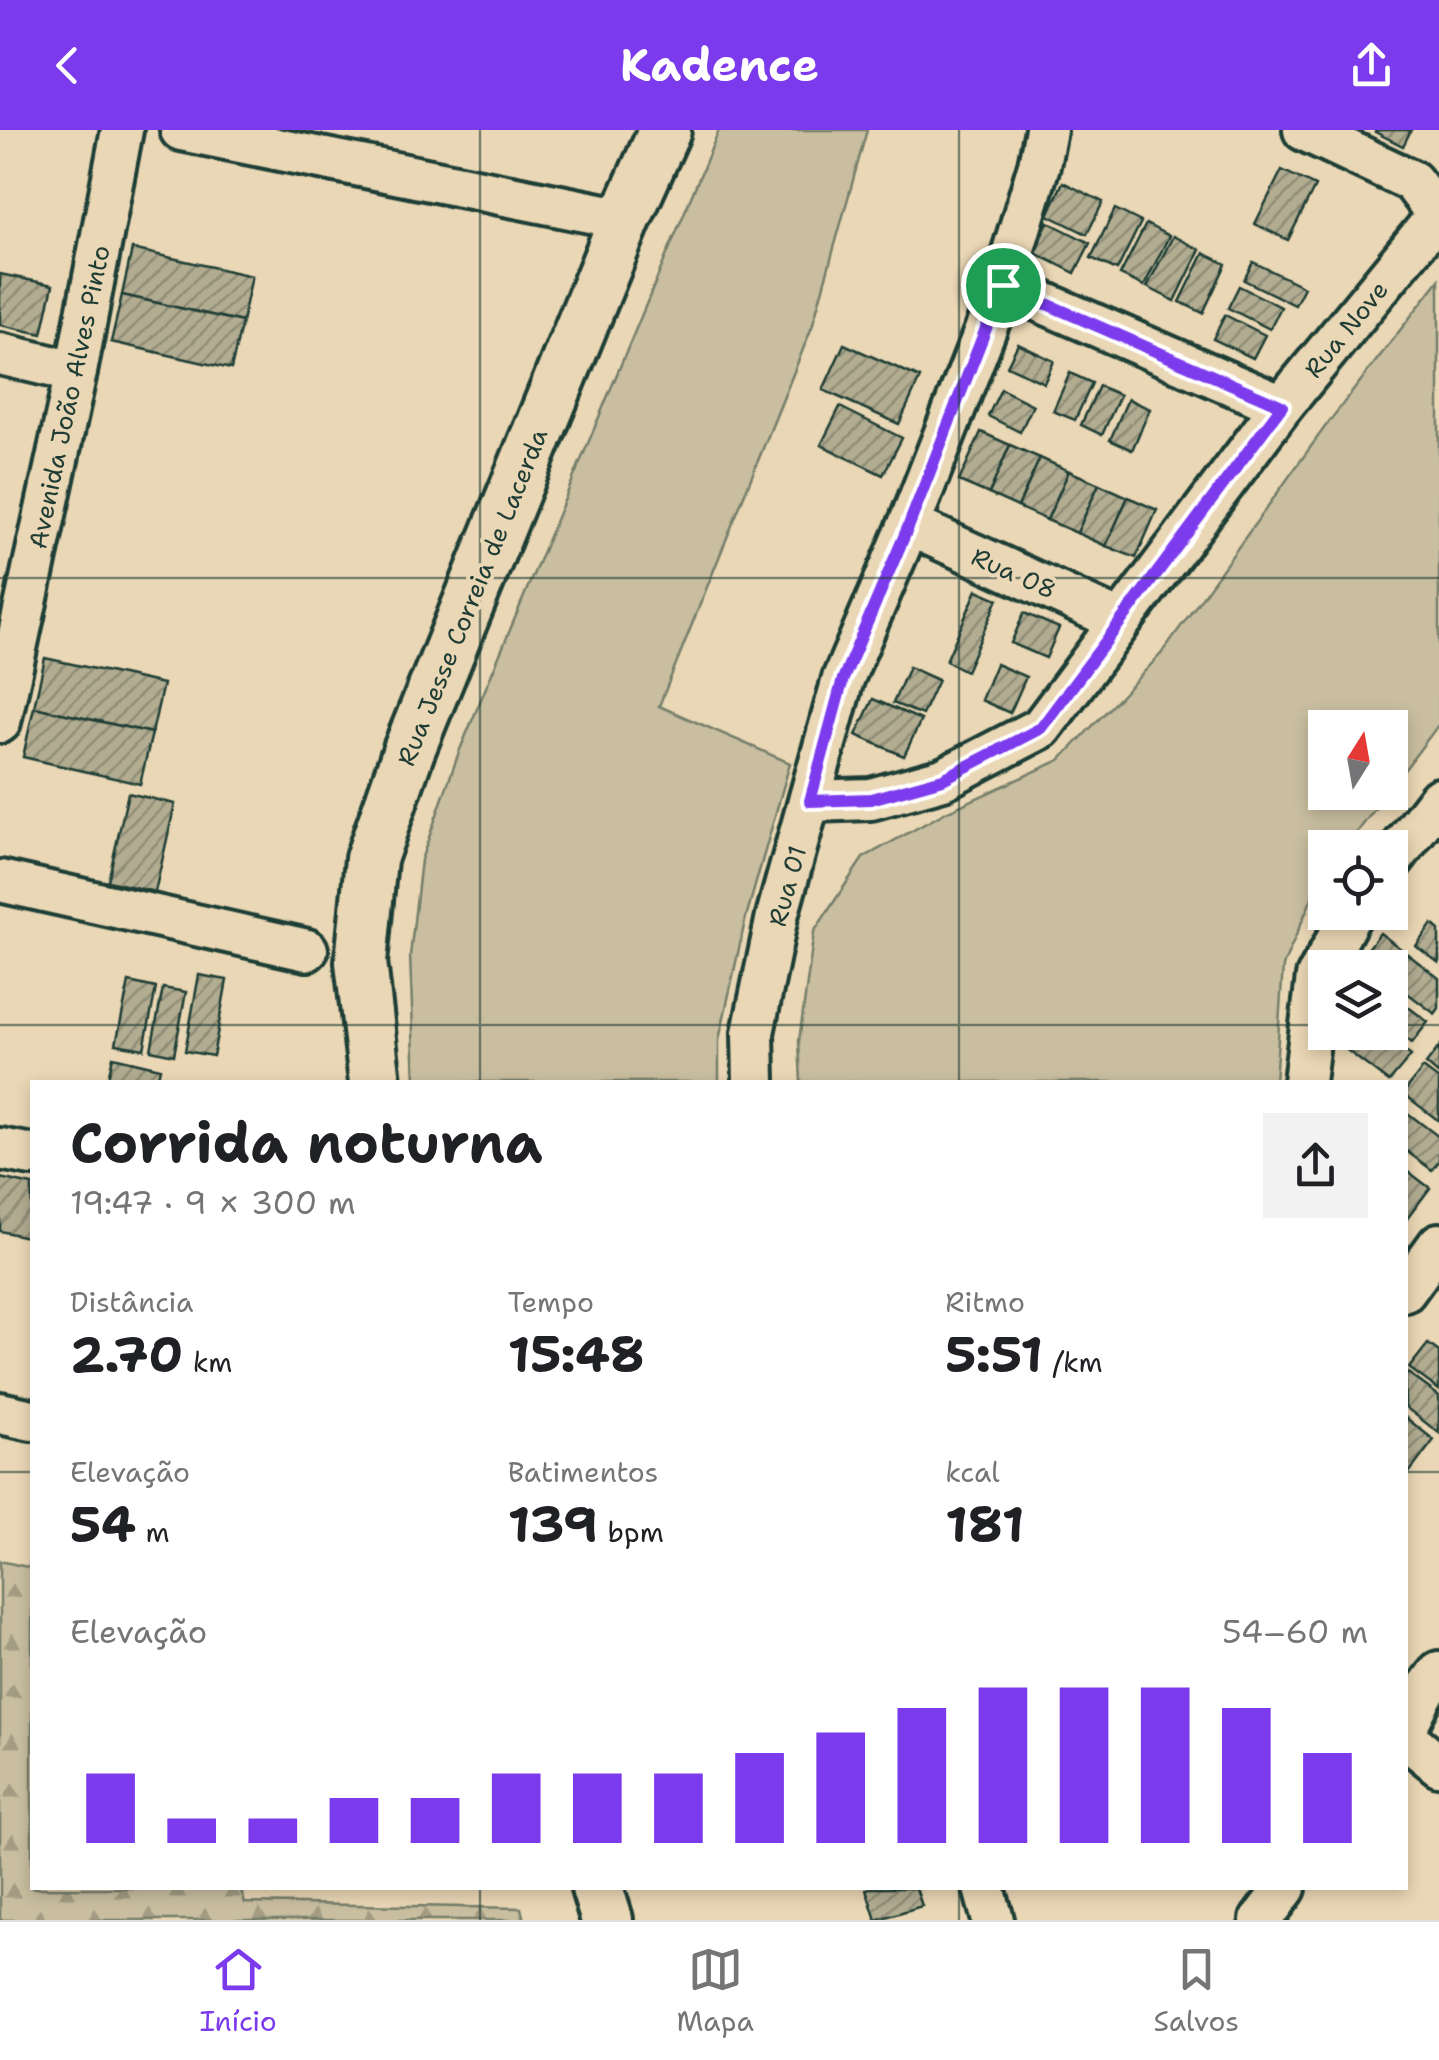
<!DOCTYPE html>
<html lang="pt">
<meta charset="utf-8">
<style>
:root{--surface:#fff;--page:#f2f2f2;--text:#202124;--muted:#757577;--line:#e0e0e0;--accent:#7c3aed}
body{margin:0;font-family:"Shantell Sans",sans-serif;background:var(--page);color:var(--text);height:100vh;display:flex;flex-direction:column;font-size:38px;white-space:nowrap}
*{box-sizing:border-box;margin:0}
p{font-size:32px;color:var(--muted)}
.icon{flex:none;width:55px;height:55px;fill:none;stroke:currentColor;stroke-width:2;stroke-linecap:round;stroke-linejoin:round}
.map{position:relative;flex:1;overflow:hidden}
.side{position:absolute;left:30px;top:950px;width:1378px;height:810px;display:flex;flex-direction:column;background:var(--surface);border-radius:0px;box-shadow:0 5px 15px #0003}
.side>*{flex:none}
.needle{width:65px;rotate:11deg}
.tools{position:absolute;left:1308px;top:580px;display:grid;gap:20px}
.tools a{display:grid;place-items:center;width:100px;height:100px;border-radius:0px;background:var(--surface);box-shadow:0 5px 15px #0003;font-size:50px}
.pin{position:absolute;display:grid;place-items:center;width:85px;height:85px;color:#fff;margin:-42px;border:5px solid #fff;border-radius:50%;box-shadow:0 2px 10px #0007}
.round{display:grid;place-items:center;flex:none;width:105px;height:105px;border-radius:0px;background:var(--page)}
.head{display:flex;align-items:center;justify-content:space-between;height:170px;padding:0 40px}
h1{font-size:55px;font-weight:700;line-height:75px}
.metrics{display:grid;grid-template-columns:repeat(3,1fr);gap:15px;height:170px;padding:10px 40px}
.metrics div{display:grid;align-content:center}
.metrics b{font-size:50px;font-weight:700}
.metrics small{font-size:28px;font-weight:400}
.metrics p{font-size:28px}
.chart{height:280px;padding:20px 40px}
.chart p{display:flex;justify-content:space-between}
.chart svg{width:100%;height:180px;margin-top:10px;stroke:var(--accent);stroke-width:6}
header{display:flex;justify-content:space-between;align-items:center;height:130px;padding:0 40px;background:var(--accent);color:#fff;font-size:45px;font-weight:700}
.tab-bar{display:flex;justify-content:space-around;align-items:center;height:140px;border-top:2px solid var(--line);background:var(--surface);font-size:28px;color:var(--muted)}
.tab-bar a{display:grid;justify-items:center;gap:5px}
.tab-bar .current{color:var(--accent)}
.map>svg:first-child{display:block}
.grass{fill:#c9bea0;stroke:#747e6a;stroke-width:2.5}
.forest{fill:url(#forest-firs);stroke:#747e6a;stroke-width:2.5}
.building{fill:url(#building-hatch);stroke:#1f3d34;stroke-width:2.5}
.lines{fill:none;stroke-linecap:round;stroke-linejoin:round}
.minor-casing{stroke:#1f3d34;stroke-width:48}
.major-casing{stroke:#1f3d34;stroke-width:58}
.minor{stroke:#ead7b5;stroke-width:40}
.major{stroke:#ead7b5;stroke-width:50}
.route-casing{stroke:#fff;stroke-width:20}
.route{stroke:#7c3aed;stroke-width:12}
.grid{fill:none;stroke:#1f3d34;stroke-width:2.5;stroke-opacity:0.55}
.labels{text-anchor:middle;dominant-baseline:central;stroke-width:8;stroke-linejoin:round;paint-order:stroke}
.street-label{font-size:25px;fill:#1f3d34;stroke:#ead7b5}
</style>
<header><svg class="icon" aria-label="back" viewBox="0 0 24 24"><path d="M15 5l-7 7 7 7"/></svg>Kadence<svg class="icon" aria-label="share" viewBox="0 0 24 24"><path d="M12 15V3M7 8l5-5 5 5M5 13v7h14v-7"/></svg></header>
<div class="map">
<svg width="1439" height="1790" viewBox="0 0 1439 1790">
<defs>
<pattern id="forest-firs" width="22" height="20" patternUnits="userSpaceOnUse" patternTransform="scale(2.5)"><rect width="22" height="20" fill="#c9bea0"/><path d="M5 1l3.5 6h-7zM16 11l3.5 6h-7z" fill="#a39c83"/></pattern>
<pattern id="building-hatch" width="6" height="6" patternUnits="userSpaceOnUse" patternTransform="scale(2.5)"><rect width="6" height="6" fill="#b2ac91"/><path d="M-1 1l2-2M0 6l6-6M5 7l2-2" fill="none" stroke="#908d77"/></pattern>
</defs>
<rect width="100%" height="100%" fill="#ead7b5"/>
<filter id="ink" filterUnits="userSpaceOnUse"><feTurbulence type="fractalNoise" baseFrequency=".01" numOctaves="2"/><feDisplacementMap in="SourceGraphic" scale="20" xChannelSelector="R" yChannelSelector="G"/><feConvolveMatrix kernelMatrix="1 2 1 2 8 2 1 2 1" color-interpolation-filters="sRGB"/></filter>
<g filter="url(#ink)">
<g class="grass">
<path d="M719,0h148l-55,197 -153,379 131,57 -45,158 -26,119v42h-304l-5,-126 11,-96 38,-108z"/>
<path d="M1439,150v444l-49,65v-61h-65v64l62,1 -41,54 -21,1v27l-7,9 -35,82 -8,116h-474l-2,-41 15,-109 49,-74 83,-46 114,-52 101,-106 164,-227z"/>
</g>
<path class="forest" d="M0,1431l32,7v320h208l5,15 276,5 3,12h-524z"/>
<g class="building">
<path d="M1376,0h35l-8,16 -28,-14z"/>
<path d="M1282,40l33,16 -27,54 -33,-16z"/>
<path d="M1063,52l40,20 -16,32 -39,-19z"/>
<path d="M1115,79l26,13 -24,48 -26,-12z"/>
<path d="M1048,92l42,21 -15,30 -42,-21z"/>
<path d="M1146,94l23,12 -25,50 -24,-11z"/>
<path d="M1173,106l27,14 -25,51 -28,-14z"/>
<path d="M132,119l120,27 -10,46 -120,-27z"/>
<path d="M1204,123l22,11 -23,49 -23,-11z"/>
<path d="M1253,132l51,25 -9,18 -51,-25z"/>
<path d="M0,144l53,11 -11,49 -42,-9z"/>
<path d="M1239,156l42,21 -11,22 -42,-21z"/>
<path d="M122,165l120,27 -11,47 -120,-27z"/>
<path d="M1225,185l40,20 -12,23 -40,-19z"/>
<path d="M844,214l76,34 -21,46 -76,-34z"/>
<path d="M1018,214l36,17 -10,22 -37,-17z"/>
<path d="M1070,243l22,10 -17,37 -22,-9z"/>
<path d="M1099,256l21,9 -18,40 -21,-10z"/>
<path d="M1001,259l32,16 -13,27 -32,-16z"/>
<path d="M1128,269l22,10 -18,41 -22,-10z"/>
<path d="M840,277l62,31 -19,37 -62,-30z"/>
<path d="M981,302l29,13 -21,49 -30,-13z"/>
<path d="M1010,315l30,13 -22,49 -29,-13z"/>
<path d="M1040,328l29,13 -22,49 -29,-13z"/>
<path d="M1069,341l30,13 -22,49 -30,-13z"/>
<path d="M1099,354l29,13 -22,49 -29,-13z"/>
<path d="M1128,367l29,13 -21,48 -30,-12z"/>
<path d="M977,460l21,9 -32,72 -20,-10z"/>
<path d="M1024,483l35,15 -13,30 -35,-15z"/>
<path d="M45,528l118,26 -11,49 -118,-26z"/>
<path d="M996,534l30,13 -16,36 -29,-13z"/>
<path d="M909,537l29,13 -16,35 -29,-12z"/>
<path d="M873,569l48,21 -17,36 -48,-21z"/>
<path d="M34,577l118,26 -12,51 -117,-27z"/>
<path d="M128,663l47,11 -20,88 -47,-11z"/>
<path d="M1432,794l7,6v33l-23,-17z"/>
<path d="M1380,803l59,45v30l-4,6 -45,-34v-12h-16l-13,-10z"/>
<path d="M199,845l28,5 -14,76 -28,-5z"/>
<path d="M129,852l27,6 -12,61 -28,-5z"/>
<path d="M163,858l23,4 -12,63 -23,-5z"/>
<path d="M1390,863l38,29 -16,21 -22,-17z"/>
<path d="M1349,902h31l31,24 -22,26 -49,-37z"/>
<path d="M1439,917v28l-13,-11z"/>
<path d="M113,927l47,11 -3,14h-50z"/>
<path d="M1423,938l16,12v41l-34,-26v-4z"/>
<path d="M1405,981l34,26v24l-7,9 -27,-20z"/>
<path d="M1405,1039l25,19 -24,32 -1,-1z"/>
<path d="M0,1048l32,7 -1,53 -31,-7z"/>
<path d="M1428,1214l11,8v38l-30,-22z"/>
<path d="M1408,1243l31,23v37l-34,-26v-31z"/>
<path d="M1405,1287l29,23 -25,33 -4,-3z"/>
<path d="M871,1758h45l6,18 -46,14 -10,-31z"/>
</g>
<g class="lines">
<defs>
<g id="minor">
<path d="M181,0l444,89"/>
<path d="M1304,0l108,51 26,34"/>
<path d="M1003,155l279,121"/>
<path d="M0,224l76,18"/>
<path d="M909,395l211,96"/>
<path d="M0,592l76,-350 46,-242"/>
<path d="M811,671l60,-2 72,-20 98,-51 241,-322 157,-192"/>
<path d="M1390,733l49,-64"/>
<path d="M0,751l307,69"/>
<path d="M754,952l-1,-49 24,-117 66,-237 66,-154 94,-240 36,-120 7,-35"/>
<path d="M1304,952l13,-105 35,-65"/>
<path d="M0,1019l32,6"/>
<path d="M1405,1161l34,-47"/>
<path d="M0,1283l32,7"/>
<path d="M1405,1599l18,-35 16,-22"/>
<path d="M1405,1607l34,28"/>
<path d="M984,1758l9,32"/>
<path d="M1261,1790l24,-32"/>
</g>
<g id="major">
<path d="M375,952l-14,-120 10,-103 38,-109 216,-531 40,-89"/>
<path d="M597,1758l10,32"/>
</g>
</defs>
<use href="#minor" class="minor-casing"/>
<use href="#major" class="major-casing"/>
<use href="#minor" class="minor"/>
<use href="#major" class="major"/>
</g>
</g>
<g class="lines" filter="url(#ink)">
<defs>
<path id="route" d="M1003,155l279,121 -241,322 -98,51 -72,20 -61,2 33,-122 66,-154z"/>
</defs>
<use href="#route" class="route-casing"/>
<use href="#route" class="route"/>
</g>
<path class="grid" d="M480,0v952M959,0v952M0,448h1439M0,895h1325M1390,895h49M0,1342h32M1405,1342h34M480,1758v32M959,1758v32"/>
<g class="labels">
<g class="street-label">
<text transform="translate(1346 199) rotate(-51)">Rua Nove</text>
<text transform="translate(69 267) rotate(-78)">Avenida João Alves Pinto</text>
<text transform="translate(1014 443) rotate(24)">Rua 08</text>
<text transform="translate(472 467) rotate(-68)">Rua Jesse Correia de Lacerda</text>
<text transform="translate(787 756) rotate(-75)">Rua 01</text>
</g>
</g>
</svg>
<div class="tools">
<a><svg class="needle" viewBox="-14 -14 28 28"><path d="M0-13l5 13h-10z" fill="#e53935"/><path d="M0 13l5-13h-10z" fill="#757577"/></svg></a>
<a><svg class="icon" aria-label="locate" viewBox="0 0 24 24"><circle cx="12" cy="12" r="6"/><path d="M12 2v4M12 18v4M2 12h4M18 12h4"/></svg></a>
<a><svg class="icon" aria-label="layers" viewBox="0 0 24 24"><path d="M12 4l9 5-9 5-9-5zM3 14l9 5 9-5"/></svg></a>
</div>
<div class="pin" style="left:1003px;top:155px;background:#1e9e55"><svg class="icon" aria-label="arrive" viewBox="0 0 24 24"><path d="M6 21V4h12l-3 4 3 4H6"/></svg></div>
<section class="side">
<div class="head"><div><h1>Corrida noturna</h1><p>19:47 · 9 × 300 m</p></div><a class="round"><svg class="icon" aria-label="share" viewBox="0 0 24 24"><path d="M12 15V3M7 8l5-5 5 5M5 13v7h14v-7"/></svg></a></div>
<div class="metrics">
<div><p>Distância</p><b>2.70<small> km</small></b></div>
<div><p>Tempo</p><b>15:48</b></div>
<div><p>Ritmo</p><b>5:51<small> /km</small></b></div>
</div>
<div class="metrics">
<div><p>Elevação</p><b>54<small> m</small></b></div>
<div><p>Batimentos</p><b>139<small> bpm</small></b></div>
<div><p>kcal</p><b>181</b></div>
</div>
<div class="chart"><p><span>Elevação</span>54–60 m</p>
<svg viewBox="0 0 160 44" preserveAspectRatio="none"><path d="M5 44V27M15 44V38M25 44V38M35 44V33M45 44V33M55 44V27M65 44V27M75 44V27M85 44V22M95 44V17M105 44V11M115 44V6M125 44V6M135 44V6M145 44V11M155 44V22"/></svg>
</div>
</section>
</div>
<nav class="tab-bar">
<a class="current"><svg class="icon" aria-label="home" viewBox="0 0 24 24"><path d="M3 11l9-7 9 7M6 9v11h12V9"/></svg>Início</a>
<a><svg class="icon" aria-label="map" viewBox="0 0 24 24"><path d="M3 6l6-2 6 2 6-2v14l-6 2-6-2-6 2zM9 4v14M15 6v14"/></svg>Mapa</a>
<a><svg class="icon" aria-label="saved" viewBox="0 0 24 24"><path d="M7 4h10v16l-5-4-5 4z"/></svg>Salvos</a>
</nav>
